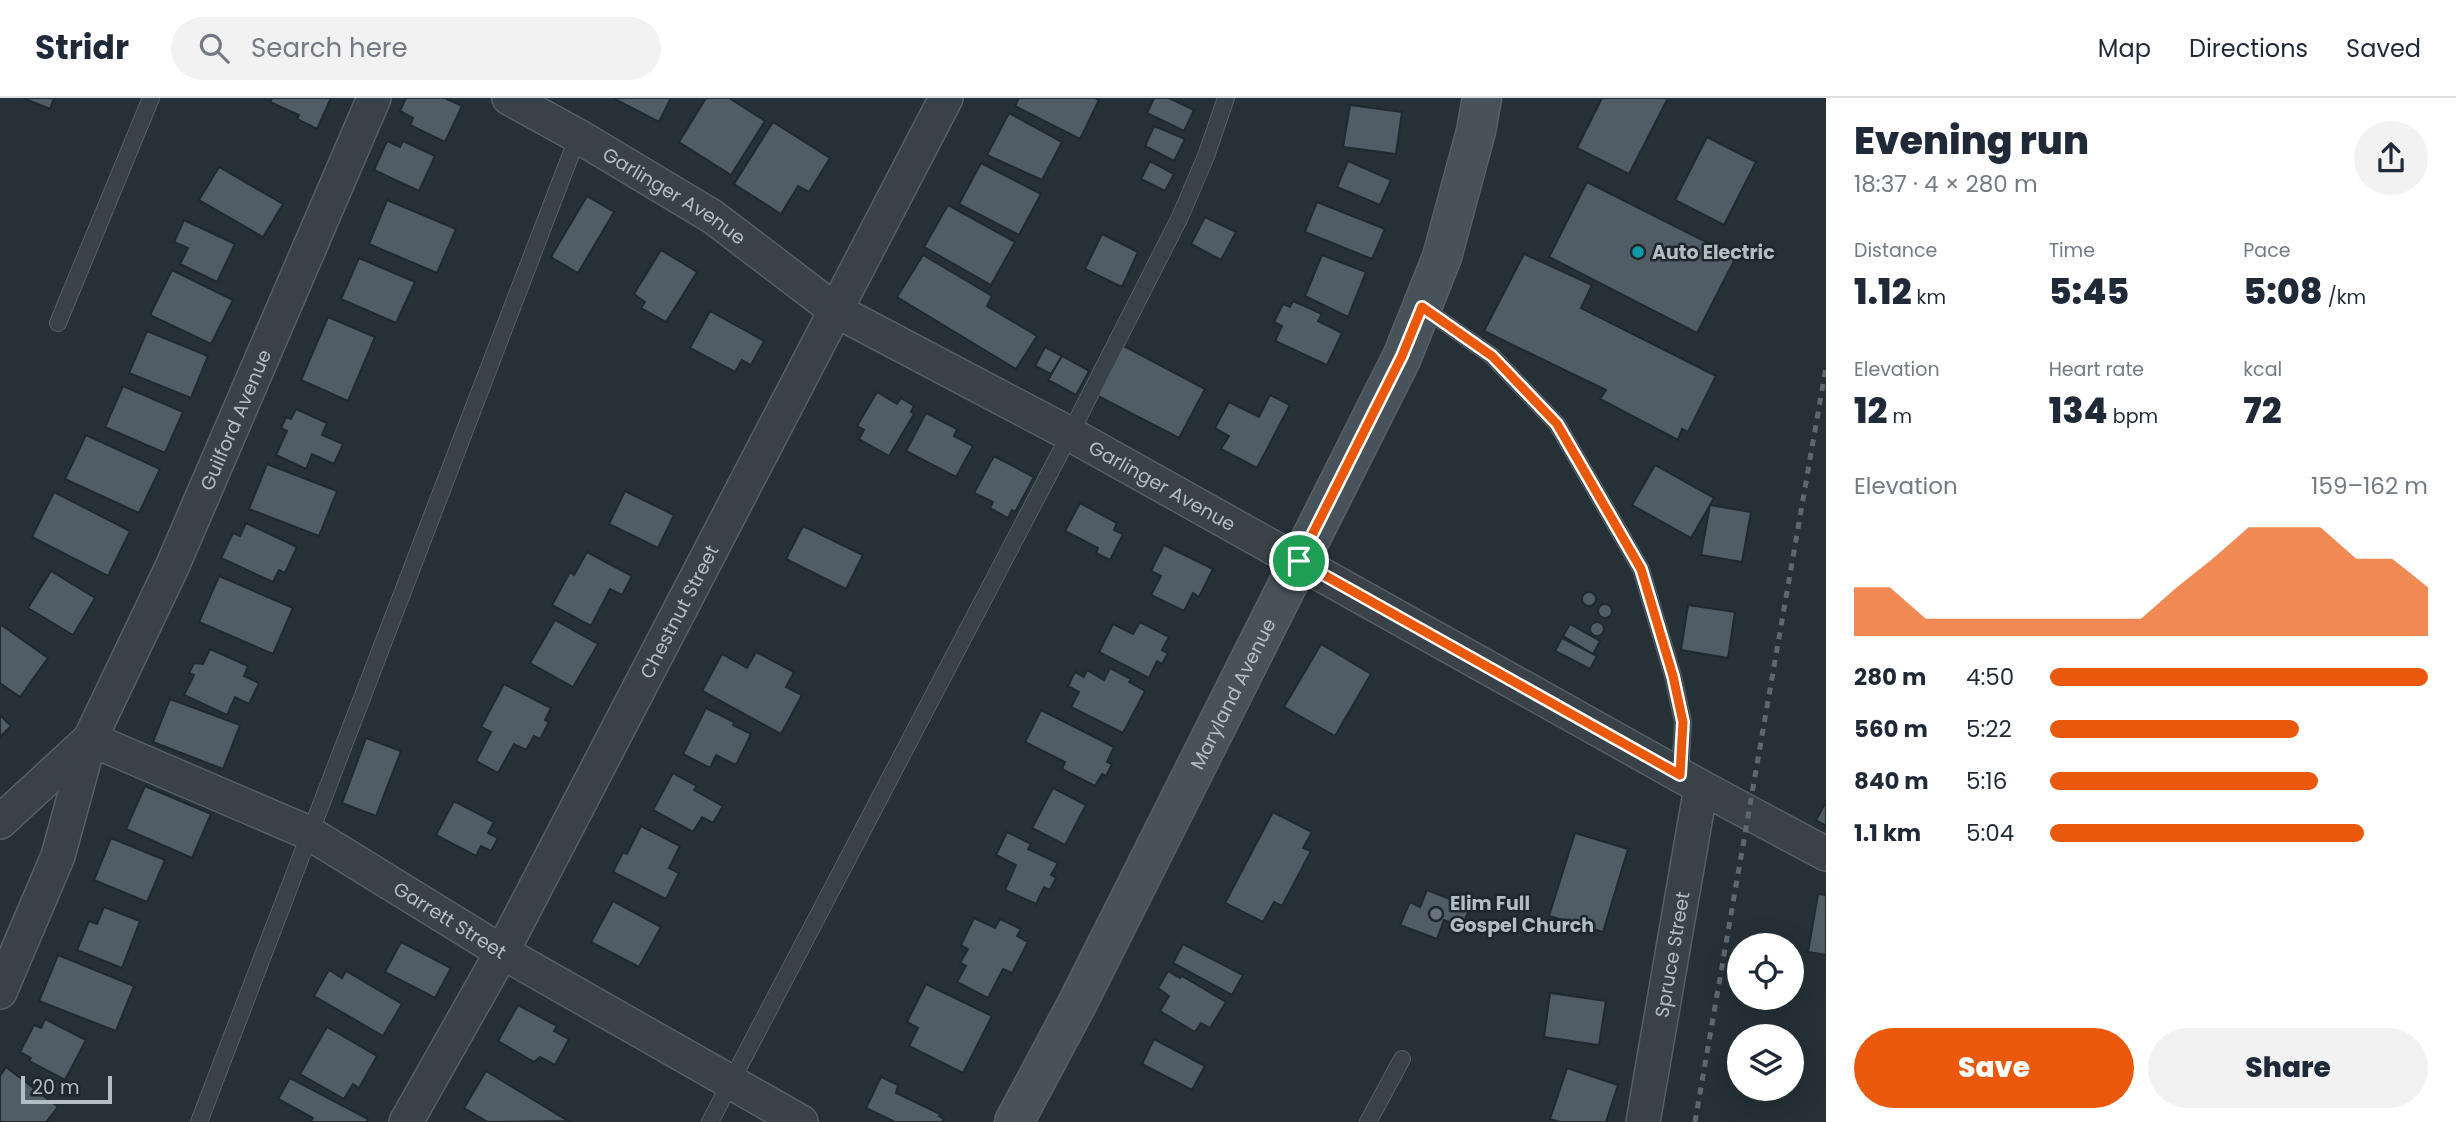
<!DOCTYPE html>
<meta charset="utf-8">
<style>
:root{--surface:#fff;--page:#f2f2f3;--text:#1f2937;--muted:#747a83;--line:#e0e1e3;--accent:#ea580c}
body{margin:0;font-family:Poppins,sans-serif;background:var(--page);color:var(--text);height:100vh;display:flex;flex-direction:column;font-size:26px;white-space:nowrap}
*{box-sizing:border-box;margin:0}
p{font-size:23px;color:var(--muted)}
.icon{flex:none;width:38px;height:38px;fill:none;stroke:currentColor;stroke-width:2;stroke-linecap:round;stroke-linejoin:round}
.map{position:relative;flex:1;overflow:hidden}
.side{display:flex;flex-direction:column;background:var(--surface);width:630px}
.side>*{flex:none}
.fabs{position:absolute;left:1727px;top:835px;display:grid;gap:14px}
.fabs a{display:grid;place-items:center;width:77px;height:77px;border-radius:50%;background:var(--surface);box-shadow:0 7px 28px #0002;font-size:35px}
.scale{position:absolute;left:21px;bottom:18px;width:91px;box-sizing:border-box;padding-left:7px;border:4px solid #b3bdc4;border-top:0;font-size:19px;line-height:24px;white-space:nowrap;color:#b3bdc4;-webkit-text-stroke:5px #1e272d;paint-order:stroke}
.pin{position:absolute;display:grid;place-items:center;width:60px;height:60px;color:#fff;margin:-30px;border:4px solid #fff;border-radius:50%;box-shadow:0 2px 7px #0007}
.round{display:grid;place-items:center;flex:none;width:74px;height:74px;border-radius:37px;background:var(--page)}
.summary{display:flex;align-items:center;justify-content:space-between;height:119px;padding:0 28px}
h1{font-size:38px;font-weight:800;line-height:52px}
.figures{display:grid;grid-template-columns:repeat(3,1fr);gap:10px;height:119px;padding:7px 28px}
.figures div{display:grid;align-content:center}
.figures b{font-size:35px;font-weight:800}
.figures small{font-size:19px;font-weight:400}
.figures p{font-size:19px}
.chart{height:196px;padding:14px 28px}
.chart p{display:flex;justify-content:space-between}
.chart svg{width:100%;height:126px;margin-top:7px;fill:var(--accent);opacity:.7}
.button{display:flex;gap:14px;margin-top:auto;padding:14px 28px}
.button a{flex:1;height:80px;border-radius:42px;background:var(--accent);color:#fff;font-size:28px;font-weight:800;line-height:80px;text-align:center}
.button a+a{background:var(--page);color:var(--text)}
ul{padding:0 28px;list-style:none;font-size:23px}
li{display:grid;grid-template-columns:112px 84px 1fr;align-items:center;height:52px}
li i{height:18px;border-radius:9px;background:var(--accent)}
header{display:flex;align-items:center;gap:42px;box-sizing:border-box;height:98px;padding:0 35px;background:var(--surface);border-bottom:2px solid var(--line)}
header strong{font-size:33px}
nav{display:flex;gap:38px;margin-inline-start:auto;font-size:24px}
.search{width:490px;height:63px;background:var(--page);display:flex;align-items:center;gap:18px;box-sizing:border-box;padding:0 24px;border-radius:38px;color:var(--muted);font-size:26px}
main{display:flex;flex:1;min-height:0}
.map>svg:first-child{display:block}
.building{fill:#515d66;stroke:#1f292f;stroke-width:2}
.lines{fill:none;stroke-linecap:round;stroke-linejoin:round}
.lane-casing{stroke:#566066;stroke-width:18}
.street-casing{stroke:#566066;stroke-width:36}
.secondary-casing{stroke:#566066;stroke-width:41}
.lane{stroke:#384248;stroke-width:16}
.street{stroke:#384248;stroke-width:33}
.secondary{stroke:#47525b;stroke-width:38}
.rail{stroke:#5d6871;stroke-width:5;stroke-dasharray:7 7;stroke-linecap:butt}
.route-casing{stroke:#fff;stroke-width:14}
.route{stroke:#ea580c;stroke-width:9}
.culture-dot{fill:#0f9aa8;stroke:#1e272d;stroke-width:2.5}
.worship-dot{fill:#6b7280;stroke:#1e272d;stroke-width:2.5}
.labels{text-anchor:middle;dominant-baseline:central;stroke-width:5;stroke-linejoin:round;paint-order:stroke}
.street-label{font-size:19px;fill:#b3bdc4;stroke:#1e272d}
.poi-label{font-size:19px;font-weight:bold;fill:#b3bdc4;stroke:#1e272d;text-anchor:start}
</style>
<header>
<strong>Stridr</strong>
<div class="search"><svg class="icon" aria-label="search" viewBox="0 0 24 24"><circle cx="10" cy="10" r="6"/><path d="M15 15l6 6"/></svg>Search here</div>
<nav><a>Map</a><a>Directions</a><a>Saved</a></nav>
</header>
<main>
<div class="map">
<svg width="1826" height="1024" viewBox="0 0 1826 1024">
<rect width="100%" height="100%" fill="#253037"/>
<g class="building">
<path d="M23,0h31l-4,11z"/>
<path d="M272,0h59l-14,31 -20,-10 2,-4 -29,-13z"/>
<path d="M406,0h39l17,8 -17,36 -35,-17 3,-7 -13,-7z"/>
<path d="M613,0h58l-12,24z"/>
<path d="M706,0h23l36,23 -34,54 -52,-33z"/>
<path d="M1019,0h76l4,2 -19,39 -65,-33z"/>
<path d="M1154,0h15l25,12 -10,21 -37,-18z"/>
<path d="M1602,0h66l-39,76 -52,-26z"/>
<path d="M1350,7l52,7 -6,42 -53,-7z"/>
<path d="M1009,15l53,29 -20,38 -55,-25z"/>
<path d="M773,24l57,36 -21,34 -11,-6 -17,28 -47,-30z"/>
<path d="M1154,28l31,13 -11,22 -29,-15z"/>
<path d="M1707,39l49,25 -32,63 -49,-25z"/>
<path d="M387,43l13,6 3,-6 32,15 -16,35 -45,-21z"/>
<path d="M1150,63l24,13 -9,17 -24,-12z"/>
<path d="M1348,63l43,19 -11,25 -43,-18z"/>
<path d="M981,65l60,31 -22,41 -60,-31z"/>
<path d="M219,69l64,37 -20,33 -64,-37z"/>
<path d="M1587,84l149,75 -39,76 -148,-76z"/>
<path d="M587,98l27,16 -36,61 -27,-16z"/>
<path d="M387,102l69,29 -19,44 -68,-29z"/>
<path d="M1317,104l68,27 -13,30 -67,-27z"/>
<path d="M948,107l67,37 -24,43 -67,-38z"/>
<path d="M1205,119l31,15 -15,28 -30,-16z"/>
<path d="M184,122l51,24 -18,38 -37,-18 8,-16 -14,-6z"/>
<path d="M1102,136l36,18 -16,35 -37,-18z"/>
<path d="M661,152l36,22 -31,50 -25,-14 4,-6 -11,-8z"/>
<path d="M1524,156l68,31 -11,23 135,68 -28,56 -6,-3 -4,11 -78,-41 6,-9 -122,-59z"/>
<path d="M923,157l69,41 -5,10 50,30 -21,33 -119,-72z"/>
<path d="M1322,157l44,17 -18,45 -43,-21z"/>
<path d="M359,160l56,24 -19,41 -55,-24z"/>
<path d="M172,172l61,30 -22,44 -61,-29z"/>
<path d="M1293,203l29,13 -4,7 24,12 -15,32 -52,-24 7,-15 -8,-4 9,-18 7,3z"/>
<path d="M710,213l54,30 -13,24 -9,-5 -7,12 -45,-24z"/>
<path d="M328,219l47,20 -27,64 -47,-21z"/>
<path d="M147,233l61,25 -17,42 -62,-25z"/>
<path d="M1122,247l83,44 -26,49 -83,-43z"/>
<path d="M1045,249l17,9 -11,18 -16,-8z"/>
<path d="M1062,258l27,15 -13,24 -28,-15z"/>
<path d="M123,288l60,26 -18,41 -60,-26z"/>
<path d="M877,294l20,12 4,-6 13,8 -3,6 3,2 -25,42 -30,-17 5,-9 -7,-4z"/>
<path d="M1270,297l20,10 -33,63 -36,-19 8,-13 -14,-8 14,-26 30,15z"/>
<path d="M296,311l31,14 -5,12 21,9 -9,20 -22,-10 -6,15 -30,-14 11,-24 -6,-3 5,-11 5,2z"/>
<path d="M926,315l31,16 -3,7 19,10 -17,31 -50,-26z"/>
<path d="M86,337l74,34 -21,44 -74,-34z"/>
<path d="M994,358l40,21 -19,35 -3,-2 -4,8 -18,-10 3,-6 -19,-9z"/>
<path d="M267,366l70,27 -18,45 -70,-27z"/>
<path d="M1655,367l59,33 -23,40 -59,-33z"/>
<path d="M625,393l49,24 -16,33 -49,-24z"/>
<path d="M54,394l76,39 -22,45 -76,-39z"/>
<path d="M1080,405l37,20 -3,7 9,4 -13,26 -14,-7 2,-5 -33,-17z"/>
<path d="M1710,407l41,7 -9,50 -41,-7z"/>
<path d="M246,425l51,24 -12,26 -6,-3 -6,12 -52,-24 12,-25 7,3z"/>
<path d="M803,428l60,29 -17,34 -60,-30z"/>
<path d="M1164,447l49,24 -14,28 -6,-4 -9,18 -33,-16 10,-19 -10,-5z"/>
<path d="M587,454l45,24 -10,19 -12,-6 -19,37 -39,-21 18,-33 4,3z"/>
<path d="M51,473l44,27 -22,37 -45,-27z"/>
<path d="M219,478l74,32 -20,46 -74,-32z"/>
<circle cx="1589" cy="501" r="7"/>
<circle cx="1605" cy="513" r="7"/>
<path d="M1688,507l47,7 -7,46 -47,-8z"/>
<path d="M555,522l43,24 -25,43 -43,-24z"/>
<circle cx="1597" cy="531" r="7"/>
<path d="M1140,524l29,15 -7,13 6,3 -6,11 -5,-3 -8,17 -50,-26 14,-28 20,10z"/>
<path d="M0,526l48,34 -28,39 -20,-14z"/>
<path d="M1570,526l30,17 -7,13 -30,-18z"/>
<path d="M1562,540l35,18 -7,13 -35,-18z"/>
<path d="M1321,546l50,30 -36,62 -51,-29z"/>
<path d="M210,551l38,17 -4,10 15,7 -10,21 -14,-7 -8,18 -43,-20 10,-20 -5,-2 5,-10 9,1z"/>
<path d="M756,554l38,20 -8,15 16,8 -21,39 -79,-43 20,-37 25,14z"/>
<path d="M1110,570l21,11 -2,3 16,9 -22,42 -52,-26 8,-15 -11,-6 7,-14 9,5 3,-7 17,10z"/>
<path d="M504,586l47,24 -6,12 4,2 -9,17 -6,-3 -8,14 -12,-6 -16,29 -22,-12 15,-29 -10,-5z"/>
<path d="M170,601l70,26 -17,44 -70,-27z"/>
<path d="M706,610l28,14 -1,3 18,9 -15,31 -20,-10 -6,13 -27,-14z"/>
<path d="M1041,612l73,37 -7,15 5,2 -6,12 -4,-2 -7,12 -33,-17 3,-7 -40,-20z"/>
<path d="M0,617l11,11 -11,11z"/>
<path d="M366,640l35,13 -25,65 -34,-13z"/>
<path d="M673,675l24,13 -3,4 29,16 -10,17 -11,-6 -9,15 -40,-22z"/>
<path d="M145,688l66,28 -19,44 -66,-29z"/>
<path d="M1053,690l33,17 -21,40 -33,-17z"/>
<path d="M454,703l40,21 -6,11 10,5 -7,13 -10,-5 -5,10 -40,-21z"/>
<path d="M1826,704v24l-10,-6z"/>
<path d="M1273,714l39,20 -9,16 8,3 -29,55 -8,-4 -11,20 -38,-19z"/>
<path d="M641,728l39,20 -11,22 10,5 -13,26 -53,-27 10,-20 4,2z"/>
<path d="M1007,734l24,12 -3,5 30,14 -7,12 5,3 -6,12 -6,-3 -8,17 -31,-14 11,-25 -20,-10z"/>
<path d="M1575,735l53,16 -25,83 -54,-16z"/>
<path d="M111,740l54,22 -18,42 -53,-22z"/>
<path d="M1427,792l43,17 -8,20 -18,-7 -7,19 -37,-14 10,-23 10,5z"/>
<path d="M1818,796l8,1v60l-18,-3z"/>
<path d="M613,803l48,26 -22,40 -48,-25z"/>
<path d="M104,809l36,14 -18,47 -45,-18 12,-29 8,3z"/>
<path d="M974,820l21,10 5,-9 21,10 -4,7 11,6 -16,31 -9,-4 -15,29 -31,-16 9,-16 -6,-3 8,-14 -7,-4z"/>
<path d="M401,844l50,26 -16,30 -50,-26z"/>
<path d="M1183,846l60,31 -11,20 -59,-32z"/>
<path d="M58,857l76,31 -18,45 -77,-30z"/>
<path d="M329,872l13,8 4,-7 56,33 -19,32 -69,-40z"/>
<path d="M1168,873l12,7 2,-2 44,26 -16,26 -9,-5 -6,9 -35,-21 9,-15 -11,-8z"/>
<path d="M926,886l66,32 -29,57 -54,-27 9,-18 -11,-6z"/>
<path d="M1550,895l56,8 -7,44 -55,-8z"/>
<path d="M518,907l39,21 -3,5 15,8 -14,26 -15,-8 -6,5 -36,-21z"/>
<path d="M45,921l41,21 -21,40 -36,-19 2,-3 -11,-6 14,-27 7,3z"/>
<path d="M327,929l50,29 -18,32 -6,-4 -9,15 -44,-25z"/>
<path d="M1154,941l51,27 -13,24 -50,-26z"/>
<path d="M6,969l52,40 -11,14 1,1h-48v-46z"/>
<path d="M1567,970l51,17 -12,37h-46l-10,-3z"/>
<path d="M486,973l82,50 -80,1 -24,-14z"/>
<path d="M881,979l17,8 -2,8 44,21 -1,2 5,3 -2,3h-47l-29,-14z"/>
<path d="M290,980l78,41 -1,3h-56l2,-4 -35,-19z"/>
</g>
<g class="lines">
<defs>
<g id="lane">
<path d="M1422,209l70,49 65,68 84,145 32,107 10,46 -3,53"/>
<path d="M58,225l93,-225"/>
<path d="M199,1024l379,-986"/>
<path d="M710,1024l360,-688 110,-217 26,-61 20,-58"/>
<path d="M1368,1024l34,-63"/>
</g>
<g id="street">
<path id="s1" d="M509,0l69,38 135,81 122,93 235,124 631,353 125,67"/>
<path id="s2" d="M90,641l219,94 193,119 299,170"/>
<path d="M0,724l90,-83"/>
<path id="s3" d="M0,894l58,-136 32,-117 82,-172 202,-469"/>
<path id="s4" d="M406,1024l96,-170 444,-854"/>
<path id="s5" d="M1643,1024l58,-335"/>
</g>
<g id="secondary">
<path id="s6" d="M1014,1024l63,-118 325,-647 40,-100 34,-126 6,-33"/>
</g>
</defs>
<use href="#lane" class="lane-casing"/>
<use href="#street" class="street-casing"/>
<use href="#secondary" class="secondary-casing"/>
<use href="#lane" class="lane"/>
<use href="#street" class="street"/>
<use href="#secondary" class="secondary"/>
<path class="rail" d="M1695,1024l131,-755"/>
</g>
<g class="lines">
<defs>
<path id="route" d="M1422,209l70,49 65,68 84,145 32,107 10,46 -3,53 -381,-214 103,-205z"/>
</defs>
<use href="#route" class="route-casing"/>
<use href="#route" class="route"/>
</g>
<circle class="culture-dot" cx="1638" cy="154" r="7"/>
<circle class="worship-dot" cx="1436" cy="816" r="7"/>
<g class="labels">
<g class="street-label">
<text stroke="none"><textPath href="#s1" startOffset="192">Garlinger Avenue</textPath></text>
<text stroke="none"><textPath href="#s3" startOffset="620">Guilford Avenue</textPath></text>
<text stroke="none"><textPath href="#s1" startOffset="761">Garlinger Avenue</textPath></text>
<text stroke="none"><textPath href="#s4" startOffset="579">Chestnut Street</textPath></text>
<text stroke="none"><textPath href="#s6" startOffset="481">Maryland Avenue</textPath></text>
<text stroke="none"><textPath href="#s2" startOffset="404">Garrett Street</textPath></text>
<text stroke="none"><textPath href="#s5" startOffset="170">Spruce Street</textPath></text>
</g>
<g class="poi-label">
<text x="1652" y="154">Auto Electric</text>
<text x="1450" y="805">Elim Full<tspan x="1450" dy="22">Gospel Church</tspan></text>
</g>
</g>
</svg>
<div class="fabs">
<a><svg class="icon" aria-label="locate" viewBox="0 0 24 24"><circle cx="12" cy="12" r="6"/><path d="M12 2v4M12 18v4M2 12h4M18 12h4"/></svg></a>
<a><svg class="icon" aria-label="layers" viewBox="0 0 24 24"><path d="M12 4l9 5-9 5-9-5zM3 14l9 5 9-5"/></svg></a>
</div>
<div class="scale">20 m</div>
<div class="pin" style="left:1299px;top:463px;background:#1e9e55"><svg class="icon" aria-label="arrive" viewBox="0 0 24 24"><path d="M6 21V4h12l-3 4 3 4H6"/></svg></div>
</div>
<section class="side">
<div class="summary"><div><h1>Evening run</h1><p>18:37 · 4 × 280 m</p></div><a class="round"><svg class="icon" aria-label="share" viewBox="0 0 24 24"><path d="M12 15V3M7 8l5-5 5 5M5 13v7h14v-7"/></svg></a></div>
<div class="figures">
<div><p>Distance</p><b>1.12<small> km</small></b></div>
<div><p>Time</p><b>5:45</b></div>
<div><p>Pace</p><b>5:08<small> /km</small></b></div>
</div>
<div class="figures">
<div><p>Elevation</p><b>12<small> m</small></b></div>
<div><p>Heart rate</p><b>134<small> bpm</small></b></div>
<div><p>kcal</p><b>72</b></div>
</div>
<div class="chart"><p><span>Elevation</span>159–162 m</p>
<svg viewBox="0 0 160 44" preserveAspectRatio="none"><path d="M0 44V27L10 27L20 38L30 38L40 38L50 38L60 38L70 38L80 38L90 27L100 17L110 6L120 6L130 6L140 17L150 17L160 27V44z"/></svg>
</div>
<ul>
<li><b>280 m</b>4:50<i style="width:100%"></i></li>
<li><b>560 m</b>5:22<i style="width:66%"></i></li>
<li><b>840 m</b>5:16<i style="width:71%"></i></li>
<li><b>1.1 km</b>5:04<i style="width:83%"></i></li>
</ul>
<div class="button"><a>Save</a><a>Share</a></div>
</section>
</main>
